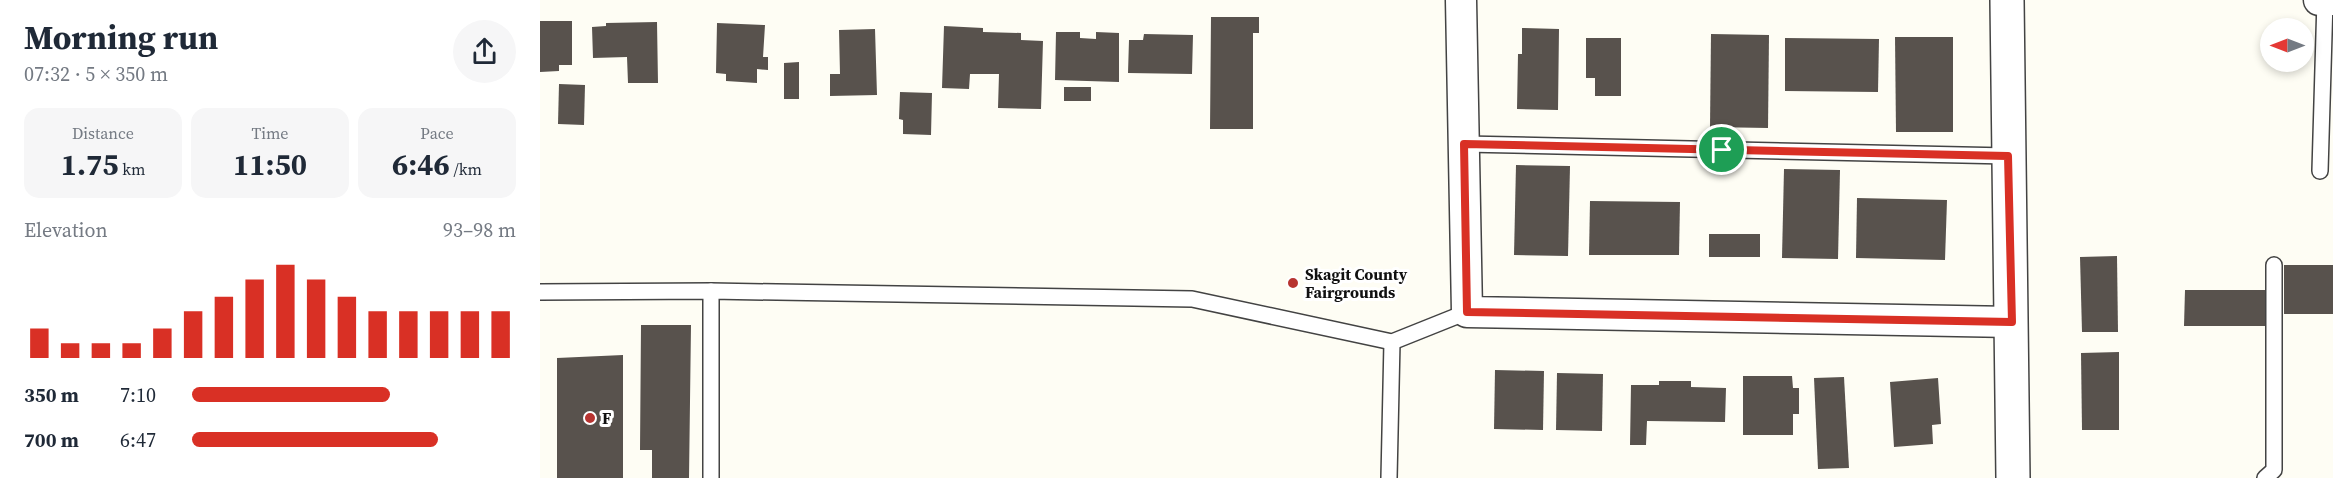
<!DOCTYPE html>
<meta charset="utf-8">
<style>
:root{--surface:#fff;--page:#f6f6f7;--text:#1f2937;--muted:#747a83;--accent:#d93025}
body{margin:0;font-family:"Source Serif 4",serif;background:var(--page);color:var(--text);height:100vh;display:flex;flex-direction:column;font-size:22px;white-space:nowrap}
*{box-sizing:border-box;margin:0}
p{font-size:20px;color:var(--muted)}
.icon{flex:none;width:33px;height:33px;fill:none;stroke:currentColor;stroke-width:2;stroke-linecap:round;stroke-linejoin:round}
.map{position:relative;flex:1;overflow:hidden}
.details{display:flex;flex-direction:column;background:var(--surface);width:540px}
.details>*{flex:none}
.needle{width:39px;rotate:270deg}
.tools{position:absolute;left:1720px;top:18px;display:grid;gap:12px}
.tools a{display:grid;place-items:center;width:54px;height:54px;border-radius:50%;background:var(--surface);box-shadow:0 3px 9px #0003;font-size:30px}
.pin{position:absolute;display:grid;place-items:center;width:51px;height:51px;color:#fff;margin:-26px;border:3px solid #fff;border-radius:50%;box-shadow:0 2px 6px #0007}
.round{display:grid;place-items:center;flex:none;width:63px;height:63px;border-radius:32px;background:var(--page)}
.summary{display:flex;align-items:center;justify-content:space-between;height:102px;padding:0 24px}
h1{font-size:33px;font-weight:700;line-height:45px}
.figures{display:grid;grid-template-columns:repeat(3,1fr);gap:9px;height:102px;padding:6px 24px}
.figures div{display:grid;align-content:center;border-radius:15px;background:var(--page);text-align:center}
.figures b{font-size:30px;font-weight:700}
.figures small{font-size:16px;font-weight:400}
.figures p{font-size:16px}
.chart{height:168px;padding:12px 24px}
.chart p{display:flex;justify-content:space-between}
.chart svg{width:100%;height:108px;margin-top:6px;stroke:var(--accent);stroke-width:6}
ul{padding:0 24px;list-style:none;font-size:20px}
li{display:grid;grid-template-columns:96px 72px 1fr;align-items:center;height:45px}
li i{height:15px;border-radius:8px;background:var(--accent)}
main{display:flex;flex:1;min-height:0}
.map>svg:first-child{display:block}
.building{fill:#58524d}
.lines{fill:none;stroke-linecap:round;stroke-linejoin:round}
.service-casing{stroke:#434343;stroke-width:18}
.minor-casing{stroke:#434343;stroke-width:33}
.tertiary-casing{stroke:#434343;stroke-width:36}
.service{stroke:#fff;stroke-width:15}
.minor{stroke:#fff;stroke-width:30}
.tertiary{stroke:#fff;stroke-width:33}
.route-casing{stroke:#fff;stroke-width:12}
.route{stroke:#d93025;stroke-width:8}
.poi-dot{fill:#b73431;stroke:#fff;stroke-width:2}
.labels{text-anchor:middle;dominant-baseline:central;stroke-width:6;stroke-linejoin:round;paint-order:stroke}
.poi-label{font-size:16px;font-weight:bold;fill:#101010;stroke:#fff;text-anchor:start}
</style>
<main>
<section class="details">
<div class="summary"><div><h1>Morning run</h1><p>07:32 · 5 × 350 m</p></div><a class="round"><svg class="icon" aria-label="share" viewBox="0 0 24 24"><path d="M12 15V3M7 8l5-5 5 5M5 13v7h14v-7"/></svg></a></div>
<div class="figures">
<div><p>Distance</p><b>1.75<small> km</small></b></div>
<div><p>Time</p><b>11:50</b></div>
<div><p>Pace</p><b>6:46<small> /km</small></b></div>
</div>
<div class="chart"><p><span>Elevation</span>93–98 m</p>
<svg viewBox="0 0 160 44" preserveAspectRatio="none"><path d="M5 44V32M15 44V38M25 44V38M35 44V38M45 44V32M55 44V25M65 44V19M75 44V12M85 44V6M95 44V12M105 44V19M115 44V25M125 44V25M135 44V25M145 44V25M155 44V25"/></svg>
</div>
<ul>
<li><b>350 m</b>7:10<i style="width:61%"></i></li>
<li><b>700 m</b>6:47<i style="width:76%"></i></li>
</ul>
</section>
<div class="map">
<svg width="1793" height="478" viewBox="0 0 1793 478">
<rect width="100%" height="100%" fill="#fefdf4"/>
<g class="building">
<path d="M671,17h48v16h-6v96h-43z"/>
<path d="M0,21h32v44h-13v6l-19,1z"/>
<path d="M117,22l1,61h-30l-1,-26 -34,1 -1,-31 14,-1v-3z"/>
<path d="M177,23l48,2 -2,32h5v13l-11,-1v14l-31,-2v-7l-10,-1z"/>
<path d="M404,26l39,2v4l38,1v7l22,1 -2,68 -43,-1 1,-34h-29l-1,15 -27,-1z"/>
<path d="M982,28l37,1 -1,81 -41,-1 1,-55h4z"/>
<path d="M335,29l2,66 -47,1v-22h10l-1,-44z"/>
<path d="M516,32h24v6l16,1v-7l23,1v49l-64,-2z"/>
<path d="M604,34l49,1 -1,39 -64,-1 1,-33h14z"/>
<path d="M1171,34l58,1 -1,93 -58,-1z"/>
<path d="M1355,37h58v95h-57z"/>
<path d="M1046,38h35v58h-26v-18h-9z"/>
<path d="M1245,38l94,1 -1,53 -93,-1z"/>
<path d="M259,62v37h-15v-36z"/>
<path d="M19,84l26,1 -1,40 -26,-1z"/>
<rect x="524" y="87" width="27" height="14"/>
<path d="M360,92l32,1 -1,42 -28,-1v-14l-4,-1z"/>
<path d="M976,165l54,1 -2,90 -54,-1z"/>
<path d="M1244,169l56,1 -2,89 -56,-1z"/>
<path d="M1317,198l90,2 -2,60 -89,-2z"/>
<path d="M1050,201l90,1 -1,53h-90z"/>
<rect x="1169" y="234" width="51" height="23"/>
<path d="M1577,256l1,76h-36l-2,-75z"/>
<rect x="1744" y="265" width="49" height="49"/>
<path d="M1645,290h81v36h-82z"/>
<path d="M101,325h50l-2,153h-37v-28h-12z"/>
<path d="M1579,352v78h-37l-1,-77z"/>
<path d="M83,355v123h-66v-120z"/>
<path d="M955,370l49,1 -1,59 -49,-1z"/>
<path d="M1017,373l46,1 -1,57 -46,-1z"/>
<path d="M1203,376h49l1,12h6v26h-6v21h-50z"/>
<path d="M1304,377l5,91 -31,1 -4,-91z"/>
<path d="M1398,378l3,46 -9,1 1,19 -39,3 -4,-65z"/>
<path d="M1119,381h32v6l35,1 -1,34 -78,-1 -1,24h-16l1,-60h28z"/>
</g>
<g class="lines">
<defs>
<g id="service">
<path d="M924,144l544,12"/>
<path d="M1780,171l5,-171"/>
<path d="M171,291v187"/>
<path d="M0,292l171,-1 481,8 200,43 75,-30"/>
<path d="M849,478l3,-136"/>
<path d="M1725,478l9,-8v-205"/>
</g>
<g id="minor">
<path d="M921,0l6,312 545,10"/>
<path d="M1779,0h14"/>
</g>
<path id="tertiary" d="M1467,0l6,478"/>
</defs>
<use href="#service" class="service-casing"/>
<use href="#minor" class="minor-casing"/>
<use href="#tertiary" class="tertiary-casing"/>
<use href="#service" class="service"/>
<use href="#minor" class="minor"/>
<use href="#tertiary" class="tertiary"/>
</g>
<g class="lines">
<defs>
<path id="route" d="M924,144l544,12 4,166 -545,-10z"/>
</defs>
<use href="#route" class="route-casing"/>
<use href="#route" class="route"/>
</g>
<g class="poi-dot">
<circle cx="753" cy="283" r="6"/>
<circle cx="50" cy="418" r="6"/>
</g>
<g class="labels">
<g class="poi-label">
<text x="765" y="274">Skagit County<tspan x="765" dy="18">Fairgrounds</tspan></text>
<text x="62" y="418">F</text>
</g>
</g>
</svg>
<div class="tools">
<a><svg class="needle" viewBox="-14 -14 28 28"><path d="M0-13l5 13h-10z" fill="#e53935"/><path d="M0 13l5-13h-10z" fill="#747a83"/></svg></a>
</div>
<div class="pin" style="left:1182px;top:150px;background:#1e9e55"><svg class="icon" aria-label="arrive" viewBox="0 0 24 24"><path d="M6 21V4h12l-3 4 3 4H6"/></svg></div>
</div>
</main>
